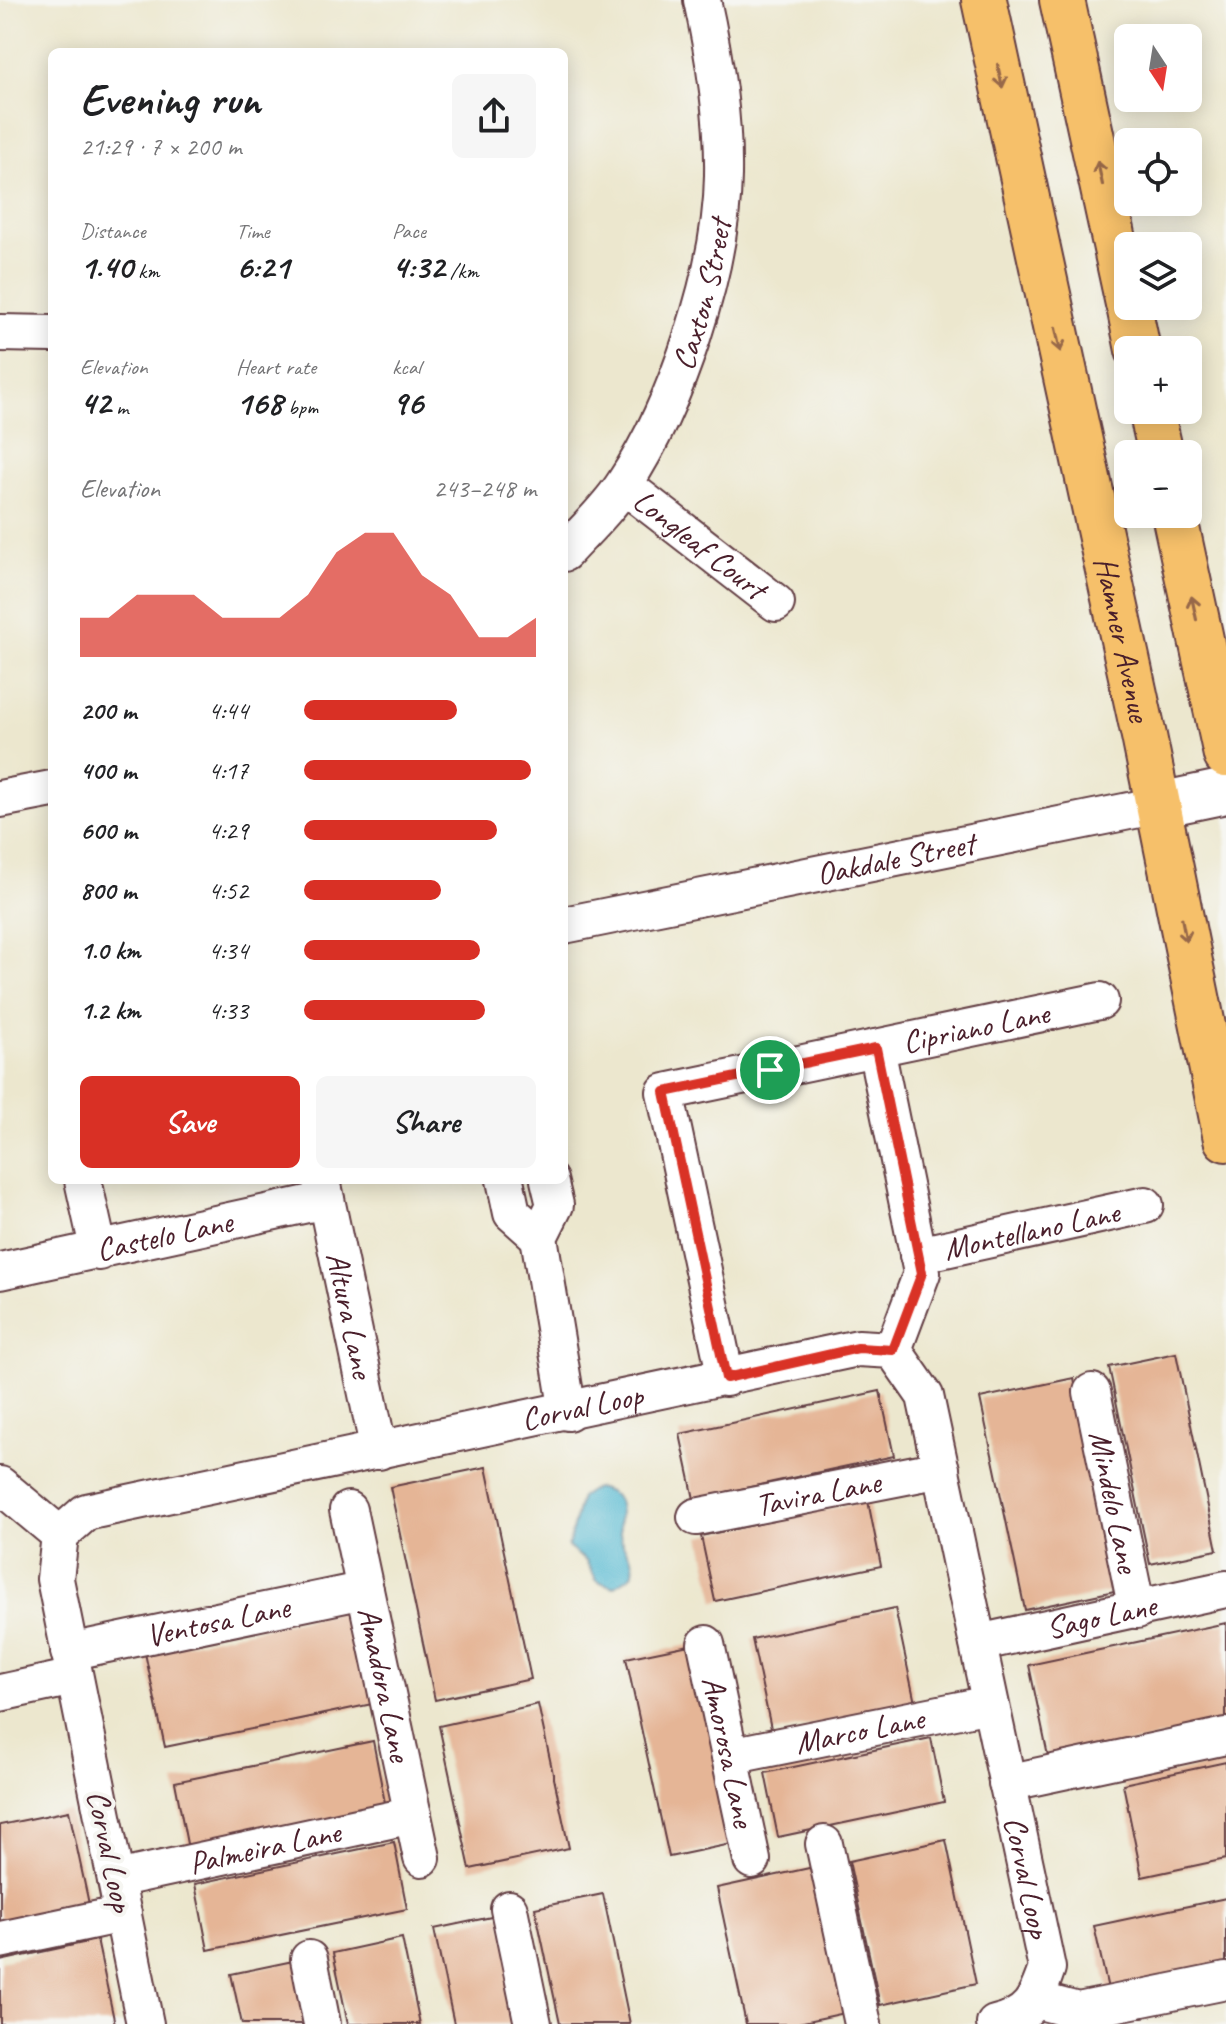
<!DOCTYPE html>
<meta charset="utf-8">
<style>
:root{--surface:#fff;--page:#f6f6f6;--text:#202124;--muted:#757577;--accent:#d93025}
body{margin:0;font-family:Caveat,sans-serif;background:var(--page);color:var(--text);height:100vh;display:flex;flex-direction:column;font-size:30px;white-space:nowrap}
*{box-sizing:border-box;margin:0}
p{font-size:26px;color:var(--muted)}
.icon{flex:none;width:44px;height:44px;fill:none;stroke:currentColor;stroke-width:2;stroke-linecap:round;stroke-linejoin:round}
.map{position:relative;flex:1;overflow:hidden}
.sheet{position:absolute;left:48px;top:48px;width:520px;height:1136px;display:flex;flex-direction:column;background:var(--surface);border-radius:12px;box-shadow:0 4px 20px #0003}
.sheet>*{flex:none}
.needle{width:52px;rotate:168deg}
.tools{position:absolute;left:1114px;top:24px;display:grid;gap:16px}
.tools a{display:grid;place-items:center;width:88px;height:88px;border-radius:12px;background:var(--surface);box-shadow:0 4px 20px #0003;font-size:40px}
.pin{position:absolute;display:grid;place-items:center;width:68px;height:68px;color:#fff;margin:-34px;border:4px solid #fff;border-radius:50%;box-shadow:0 2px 8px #0007}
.round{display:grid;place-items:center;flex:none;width:84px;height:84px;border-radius:12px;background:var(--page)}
.headline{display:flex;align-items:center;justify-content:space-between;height:136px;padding:0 32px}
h1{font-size:44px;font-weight:700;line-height:60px}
.stats{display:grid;grid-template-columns:repeat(3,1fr);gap:12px;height:136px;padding:8px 32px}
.stats div{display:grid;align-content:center}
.stats b{font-size:34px;font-weight:700}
.stats small{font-size:22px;font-weight:400}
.stats p{font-size:22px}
.chart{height:224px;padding:16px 32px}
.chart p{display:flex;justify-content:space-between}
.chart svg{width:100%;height:144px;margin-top:8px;fill:var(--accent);opacity:.7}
.action{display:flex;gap:16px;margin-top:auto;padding:16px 32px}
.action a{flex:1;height:92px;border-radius:12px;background:var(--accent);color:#fff;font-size:32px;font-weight:700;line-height:92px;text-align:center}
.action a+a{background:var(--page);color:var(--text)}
ul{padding:0 32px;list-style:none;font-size:26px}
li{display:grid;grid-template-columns:128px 96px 1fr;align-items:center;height:60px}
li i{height:20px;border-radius:10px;background:var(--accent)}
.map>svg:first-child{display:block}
.water{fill:#54b9d2;stroke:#4f6c7e;stroke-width:2}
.building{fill:#e5b596}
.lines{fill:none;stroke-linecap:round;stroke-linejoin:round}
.minor-casing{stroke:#623d43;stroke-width:40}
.tertiary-casing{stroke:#623d43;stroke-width:48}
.primary-casing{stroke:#623d43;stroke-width:48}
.minor{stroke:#fff;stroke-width:36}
.tertiary{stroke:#fff;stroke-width:44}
.primary{stroke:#f6c06b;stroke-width:44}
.oneway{stroke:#976748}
.route-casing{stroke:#fff;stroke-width:16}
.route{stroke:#d93025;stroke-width:10}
.labels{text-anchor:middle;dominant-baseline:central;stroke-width:8;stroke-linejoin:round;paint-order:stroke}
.street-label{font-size:32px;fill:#4a1f2b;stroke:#f6f6f2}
</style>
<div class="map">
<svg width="1226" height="2024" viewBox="0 0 1226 2024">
<rect width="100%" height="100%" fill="#f6f6f2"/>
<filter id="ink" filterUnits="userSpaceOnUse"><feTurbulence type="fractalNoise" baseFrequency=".0125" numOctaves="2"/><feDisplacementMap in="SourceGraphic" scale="16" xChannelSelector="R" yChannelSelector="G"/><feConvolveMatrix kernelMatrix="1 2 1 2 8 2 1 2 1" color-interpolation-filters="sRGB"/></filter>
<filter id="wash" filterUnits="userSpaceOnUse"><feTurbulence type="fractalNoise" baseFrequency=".006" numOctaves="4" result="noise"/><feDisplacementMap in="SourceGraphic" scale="32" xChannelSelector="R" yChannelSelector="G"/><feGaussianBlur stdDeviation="1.8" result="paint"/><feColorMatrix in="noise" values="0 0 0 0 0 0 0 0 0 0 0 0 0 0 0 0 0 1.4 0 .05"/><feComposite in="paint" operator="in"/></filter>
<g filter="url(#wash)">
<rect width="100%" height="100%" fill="#ece7ce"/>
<path class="water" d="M595,1488c37,6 20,27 26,51 4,15 17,19 11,36l-18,12 -17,-6 -11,-20 -18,-14 13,-50z"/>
<g id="blocks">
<g class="building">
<path d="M1176,1353l41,197 -67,14 -41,-197z"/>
<path d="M1074,1378l45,212 -94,20 -45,-212z"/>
<path d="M880,1391l14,65 -200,43 -14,-65z"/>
<path d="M486,1467l45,212 -96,21 -45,-213z"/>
<path d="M868,1501l13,65 -166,35 -14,-65z"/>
<path d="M357,1608l20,95 -212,44 -20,-94z"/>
<path d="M895,1608l20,95 -143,30 -20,-94z"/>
<path d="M1226,1623v100l-177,38 -20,-96z"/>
<path d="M694,1644l42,199 -67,14 -43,-199z"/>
<path d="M538,1704l31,144 -99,21 -31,-143z"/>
<path d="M931,1738l13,64 -166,35 -13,-64z"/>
<path d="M373,1741l13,67 -198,41 -13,-67z"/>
<path d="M1226,1762v97l-84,18 -19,-93z"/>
<path d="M69,1811l20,93 -89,19v-98z"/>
<path d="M946,1840l30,144 -96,21 -31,-144z"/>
<path d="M394,1842l13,67 -199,41 -13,-66z"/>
<path d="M814,1867l31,146 -51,11h-48l-29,-136z"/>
<path d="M603,1894l27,130h-70l-25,-116z"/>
<path d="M1226,1898v66l-118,25 -14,-63z"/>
<path d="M501,1915l23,109h-70l-20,-95z"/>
<path d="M402,1938l18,86h-72l-15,-71z"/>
<path d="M97,1940l18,84h-115v-63z"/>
<path d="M298,1960l13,64h-69l-11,-50z"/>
</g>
</g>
</g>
<g filter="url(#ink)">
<use href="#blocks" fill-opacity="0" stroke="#623d43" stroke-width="2"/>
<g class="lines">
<defs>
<g id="minor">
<path d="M0,333l52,1"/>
<path id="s1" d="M624,485l152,118"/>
<path id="s2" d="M564,553c20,-22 44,-44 60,-69 52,-78 98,-215 99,-309 1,-55 -9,-121 -21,-175"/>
<path d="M0,799l52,-10"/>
<path id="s3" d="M564,925l595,-120"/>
<path d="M876,1048l46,225 -29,77"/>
<path d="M83,1180l16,72"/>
<path id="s4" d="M322,1180l57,271"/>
<path d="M505,1180l7,33 27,24"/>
<path d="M549,1180l6,25 -16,32 29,175"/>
<path id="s5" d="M918,1255l227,-50"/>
<path id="s6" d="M0,1271l326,-71"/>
<path id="s7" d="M893,1350l32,46 122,572c-11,32 -17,48 -52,56"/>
<path id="s8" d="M726,1378l-61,-286 435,-91"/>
<path id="s9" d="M1092,1392l45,218"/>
<path d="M0,1485l60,50"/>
<path id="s10" d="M348,1510l74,348"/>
<path id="s11" d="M696,1517l245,-48"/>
<path id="s12" d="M978,1643l248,-54"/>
<path id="s13" d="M706,1644l46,216"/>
<path id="s14" d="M69,1652l296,-62"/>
<path d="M0,1693l74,-16"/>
<path id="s15" d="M730,1756l260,-52"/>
<path d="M1007,1783l219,-47"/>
<path d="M824,1844l39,180"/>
<path id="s16" d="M116,1879l297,-64"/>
<path d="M509,1909l24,115"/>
<path d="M0,1940l123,-26"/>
<path d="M309,1959l13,65"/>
<path d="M1036,2000l42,11 148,-30"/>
<path id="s17" d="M145,2024l-90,-445 5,-44 26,-23 772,-164 35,2"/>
</g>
<path id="tertiary" d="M1159,805l67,-14"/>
<g id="primary">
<path id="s18" d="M984,0l160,736 82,403"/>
<path d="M1062,0l66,304"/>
<path d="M1129,306l9,44"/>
<path d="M1151,410l10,44"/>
<path d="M1174,514l52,241"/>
</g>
</defs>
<use href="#minor" class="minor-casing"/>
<use href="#tertiary" class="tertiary-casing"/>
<use href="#primary" class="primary-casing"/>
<use href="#minor" class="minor"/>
<use href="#tertiary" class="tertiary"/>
<use href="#primary" class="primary"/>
</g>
<defs><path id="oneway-shaft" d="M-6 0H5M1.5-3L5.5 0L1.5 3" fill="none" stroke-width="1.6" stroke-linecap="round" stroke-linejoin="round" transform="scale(2)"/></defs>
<g class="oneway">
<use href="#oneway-shaft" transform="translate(1000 76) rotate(78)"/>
<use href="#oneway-shaft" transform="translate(1100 173) rotate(-102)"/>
<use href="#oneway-shaft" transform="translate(1058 340) rotate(78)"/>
<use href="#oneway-shaft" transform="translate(1194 608) rotate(-102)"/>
<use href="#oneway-shaft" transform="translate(1184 930) rotate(79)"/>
</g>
</g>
<g class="lines" filter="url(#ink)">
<defs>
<path id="route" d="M876,1048l46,225 -29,77 -35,-2 -132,30 -61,-286z"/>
</defs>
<use href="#route" class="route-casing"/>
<use href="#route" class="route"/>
</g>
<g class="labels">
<g class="street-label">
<text stroke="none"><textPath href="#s2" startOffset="298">Caxton Street</textPath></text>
<text stroke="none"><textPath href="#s1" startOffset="96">Longleaf Court</textPath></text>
<text stroke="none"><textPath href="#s18" startOffset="654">Hamner Avenue</textPath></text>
<text stroke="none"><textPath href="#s3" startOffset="338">Oakdale Street</textPath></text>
<text stroke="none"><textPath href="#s8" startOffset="610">Cipriano Lane</textPath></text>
<text stroke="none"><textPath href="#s5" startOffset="116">Montellano Lane</textPath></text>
<text stroke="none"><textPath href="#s6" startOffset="168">Castelo Lane</textPath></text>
<text stroke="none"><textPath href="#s4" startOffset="138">Altura Lane</textPath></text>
<text stroke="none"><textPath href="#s17" startOffset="1040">Corval Loop</textPath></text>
<text stroke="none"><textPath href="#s11" startOffset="124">Tavira Lane</textPath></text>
<text stroke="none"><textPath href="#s9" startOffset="112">Mindelo Lane</textPath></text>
<text stroke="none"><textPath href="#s12" startOffset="126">Sago Lane</textPath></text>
<text stroke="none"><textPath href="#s14" startOffset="152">Ventosa Lane</textPath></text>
<text stroke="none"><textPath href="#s10" startOffset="178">Amadora Lane</textPath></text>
<text stroke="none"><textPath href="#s15" startOffset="132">Marco Lane</textPath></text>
<text stroke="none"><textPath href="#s13" startOffset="110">Amorosa Lane</textPath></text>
<text stroke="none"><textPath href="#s16" startOffset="152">Palmeira Lane</textPath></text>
<text transform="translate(110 1851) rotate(78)">Corval Loop</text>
<text stroke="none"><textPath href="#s7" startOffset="548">Corval Loop</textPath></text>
</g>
</g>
</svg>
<div class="tools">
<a><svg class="needle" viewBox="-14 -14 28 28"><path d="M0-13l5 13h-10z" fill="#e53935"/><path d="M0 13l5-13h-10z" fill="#757577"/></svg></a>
<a><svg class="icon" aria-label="locate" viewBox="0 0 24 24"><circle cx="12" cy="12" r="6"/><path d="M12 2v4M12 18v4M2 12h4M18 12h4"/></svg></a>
<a><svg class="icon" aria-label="layers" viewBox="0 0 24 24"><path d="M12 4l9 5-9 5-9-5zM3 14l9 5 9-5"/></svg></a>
<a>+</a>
<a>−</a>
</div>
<div class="pin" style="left:770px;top:1070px;background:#1e9e55"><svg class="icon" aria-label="arrive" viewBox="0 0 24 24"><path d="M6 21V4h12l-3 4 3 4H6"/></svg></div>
<section class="sheet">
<div class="headline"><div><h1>Evening run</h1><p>21:29 · 7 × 200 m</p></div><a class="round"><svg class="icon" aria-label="share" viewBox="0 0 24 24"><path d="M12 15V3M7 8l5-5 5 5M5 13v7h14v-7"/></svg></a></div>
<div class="stats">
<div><p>Distance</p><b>1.40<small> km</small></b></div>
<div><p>Time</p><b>6:21</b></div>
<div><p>Pace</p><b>4:32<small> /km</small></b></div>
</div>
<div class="stats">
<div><p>Elevation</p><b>42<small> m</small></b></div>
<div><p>Heart rate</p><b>168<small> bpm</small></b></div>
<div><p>kcal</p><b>96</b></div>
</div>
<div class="chart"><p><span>Elevation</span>243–248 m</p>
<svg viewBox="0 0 160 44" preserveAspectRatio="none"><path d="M0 44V32L10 32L20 25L30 25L40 25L50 32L60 32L70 32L80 25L90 12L100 6L110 6L120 19L130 25L140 38L150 38L160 32V44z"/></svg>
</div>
<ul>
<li><b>200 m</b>4:44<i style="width:66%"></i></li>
<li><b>400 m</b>4:17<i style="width:98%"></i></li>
<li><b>600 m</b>4:29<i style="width:83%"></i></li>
<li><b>800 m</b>4:52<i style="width:59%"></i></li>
<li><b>1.0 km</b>4:34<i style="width:76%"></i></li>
<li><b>1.2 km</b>4:33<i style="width:78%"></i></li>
</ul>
<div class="action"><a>Save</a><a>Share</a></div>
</section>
</div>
